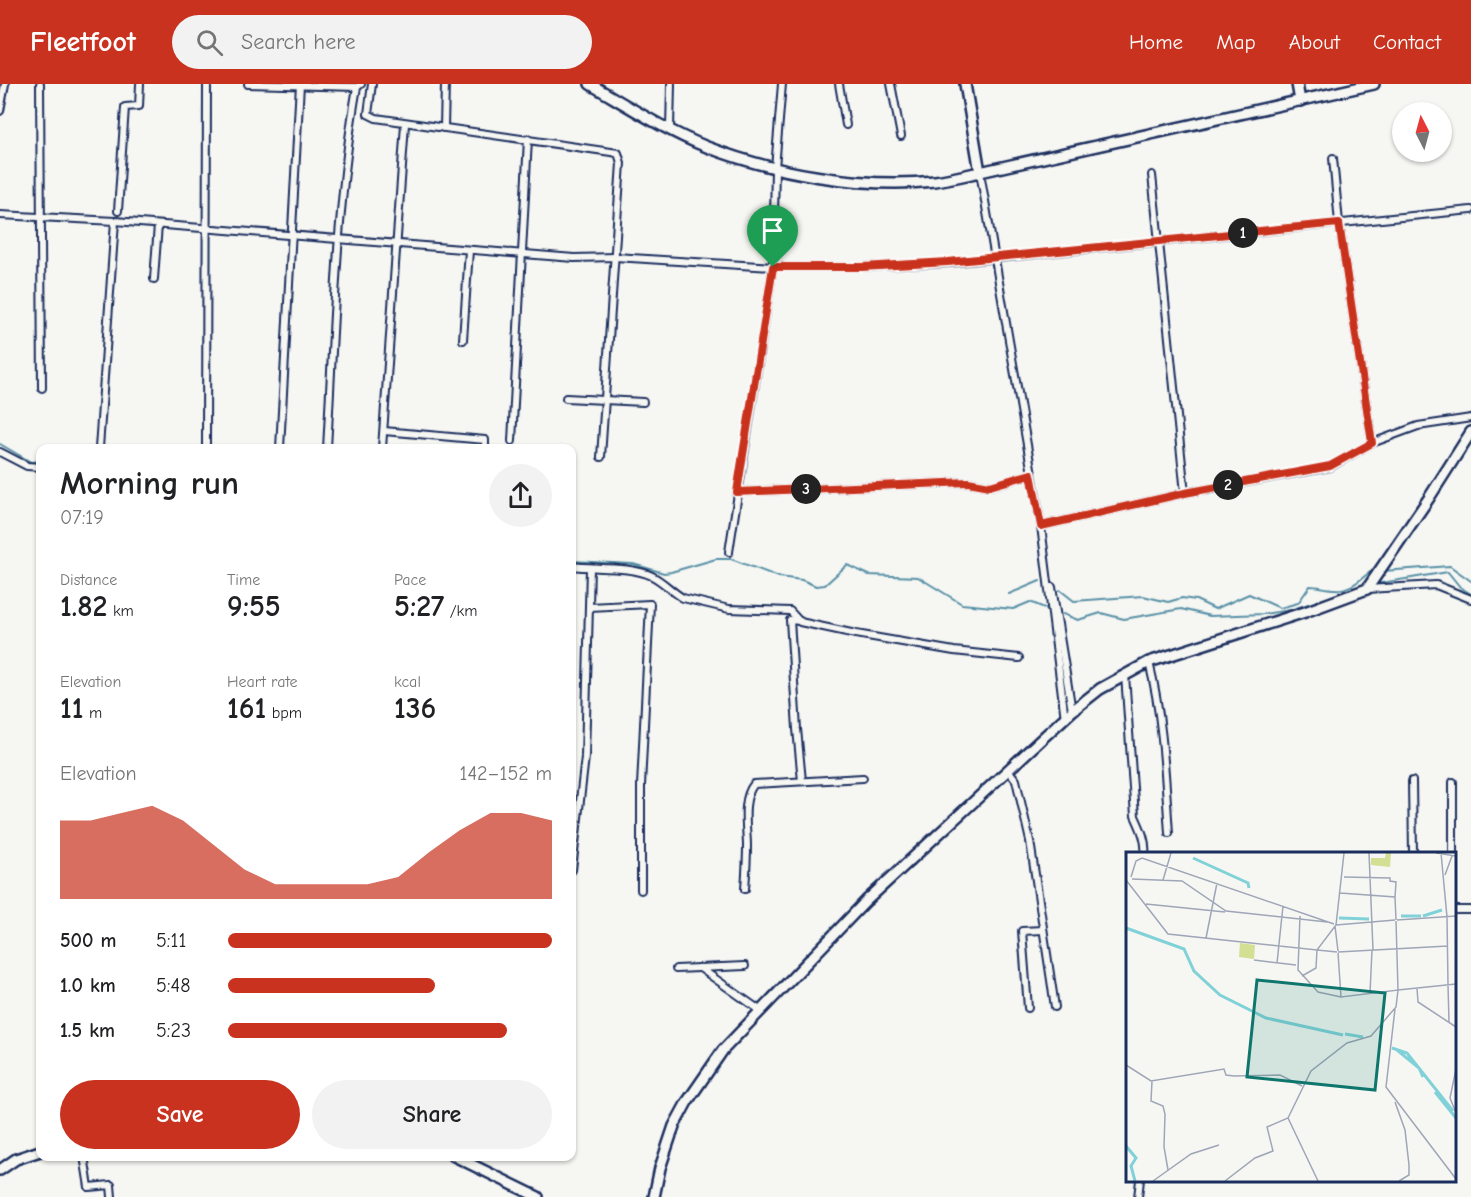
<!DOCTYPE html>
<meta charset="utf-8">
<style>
:root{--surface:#fff;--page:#f2f2f2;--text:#202124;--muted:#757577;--accent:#c8321e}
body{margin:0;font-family:"Comic Neue",sans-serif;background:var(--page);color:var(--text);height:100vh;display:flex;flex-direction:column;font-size:22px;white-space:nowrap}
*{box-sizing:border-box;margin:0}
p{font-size:20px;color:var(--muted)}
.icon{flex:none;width:33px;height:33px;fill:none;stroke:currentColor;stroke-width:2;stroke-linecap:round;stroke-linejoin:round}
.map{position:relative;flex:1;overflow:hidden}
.sheet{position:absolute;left:36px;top:360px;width:540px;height:717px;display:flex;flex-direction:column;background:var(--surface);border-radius:12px;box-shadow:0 2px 4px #0004}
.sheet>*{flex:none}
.needle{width:39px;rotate:354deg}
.buttons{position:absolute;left:1392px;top:18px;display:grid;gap:12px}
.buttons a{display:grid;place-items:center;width:60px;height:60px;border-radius:50%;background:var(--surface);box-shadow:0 2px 4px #0004;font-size:30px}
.pin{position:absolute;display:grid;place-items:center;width:51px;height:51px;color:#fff;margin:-62px -26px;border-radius:50% 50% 50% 0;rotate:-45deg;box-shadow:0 0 6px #0007}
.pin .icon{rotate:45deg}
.km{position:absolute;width:30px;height:30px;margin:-15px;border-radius:50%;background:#222;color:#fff;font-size:16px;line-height:30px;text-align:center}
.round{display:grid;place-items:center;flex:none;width:63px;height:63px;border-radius:32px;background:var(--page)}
.summary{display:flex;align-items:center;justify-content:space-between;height:102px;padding:0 24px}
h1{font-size:33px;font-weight:700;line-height:45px}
.metrics{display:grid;grid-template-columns:repeat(3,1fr);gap:9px;height:102px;padding:6px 24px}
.metrics div{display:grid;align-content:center}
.metrics b{font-size:30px;font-weight:700}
.metrics small{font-size:16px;font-weight:400}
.metrics p{font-size:16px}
.chart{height:168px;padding:12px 24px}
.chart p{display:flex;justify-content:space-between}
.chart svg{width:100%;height:108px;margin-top:6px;fill:var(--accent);opacity:.7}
.primary-button{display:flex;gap:12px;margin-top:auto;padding:12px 24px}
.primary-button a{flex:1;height:69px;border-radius:36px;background:var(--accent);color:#fff;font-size:24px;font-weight:700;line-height:69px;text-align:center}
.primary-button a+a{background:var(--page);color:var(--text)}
ul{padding:0 24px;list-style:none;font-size:20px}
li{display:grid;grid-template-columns:96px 72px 1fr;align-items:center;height:45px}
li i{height:15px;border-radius:8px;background:var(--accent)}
header{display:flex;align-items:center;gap:36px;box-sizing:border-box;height:84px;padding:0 30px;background:var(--accent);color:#fff}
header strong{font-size:28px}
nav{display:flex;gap:33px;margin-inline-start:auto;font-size:21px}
.search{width:420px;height:54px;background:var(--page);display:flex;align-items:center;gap:15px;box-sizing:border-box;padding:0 21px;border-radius:33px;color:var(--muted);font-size:22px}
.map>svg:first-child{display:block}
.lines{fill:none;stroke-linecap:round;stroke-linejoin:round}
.stream{stroke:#5891a7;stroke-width:2}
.street-casing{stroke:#1b2f5e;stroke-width:10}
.secondary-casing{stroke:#1b2f5e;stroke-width:14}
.street{stroke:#f6f6f2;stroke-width:6}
.secondary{stroke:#f6f6f2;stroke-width:9}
.route-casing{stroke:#fff;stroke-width:12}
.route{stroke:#c8321e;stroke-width:8}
.inset-river{fill:none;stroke:#81d2d8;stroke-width:3}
.inset-road{fill:none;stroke:#9ea6b7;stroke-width:1.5}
.view{fill:#0f766e;fill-opacity:0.15;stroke:#0f766e;stroke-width:3}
.inset-edge{fill:none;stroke:#1b2f5e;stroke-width:3}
</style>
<header>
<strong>Fleetfoot</strong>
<div class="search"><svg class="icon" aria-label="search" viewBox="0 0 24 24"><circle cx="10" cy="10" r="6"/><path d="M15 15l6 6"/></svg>Search here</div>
<nav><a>Home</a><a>Map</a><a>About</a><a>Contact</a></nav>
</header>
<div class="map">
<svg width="1471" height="1113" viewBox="0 0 1471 1113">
<rect width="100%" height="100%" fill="#f6f6f2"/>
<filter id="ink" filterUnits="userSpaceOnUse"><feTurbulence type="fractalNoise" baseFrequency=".0167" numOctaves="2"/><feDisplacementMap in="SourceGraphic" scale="12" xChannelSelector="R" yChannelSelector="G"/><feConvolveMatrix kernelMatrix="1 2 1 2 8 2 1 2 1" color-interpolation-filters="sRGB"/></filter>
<g filter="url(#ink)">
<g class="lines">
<g class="stream">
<path d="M0,360l31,18 9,-1"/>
<path d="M572,477l61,3 31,9 7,-1 45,-13h15l48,18 23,3 14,6 9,-1 22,-20 22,10 49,2 44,27 51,5 17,-7 17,7"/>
<path d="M1383,487l67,-5 21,15"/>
<path d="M1375,500l73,-12 12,15 11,7"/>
<path d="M1060,506l14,11 69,-5 25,6 14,-4 14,2 19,9 34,-15 31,14 18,-5 12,-17c9,0 16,3 25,3 14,2 25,-9 35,-17h5"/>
<path d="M1009,510l31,-13"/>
<path d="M1063,530l15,6 23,-7 23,6 57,-10 29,7 54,-2 26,-4 62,-20"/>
</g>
<defs>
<g id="street">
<path d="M40,0l2,304"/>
<path d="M248,0l109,3 4,-3"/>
<path d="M372,0l-4,30 8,4 242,35 3,10 -20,294"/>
<path d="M839,0l7,41"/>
<path d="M891,0l10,52"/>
<path d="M0,27l5,-27"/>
<path d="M444,44l1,-44"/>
<path d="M670,45l1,-45"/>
<path d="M1333,74l6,65 33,220"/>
<path d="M980,88l61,354 24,193"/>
<path d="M1152,91l33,318"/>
<path d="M118,127l7,-104 14,-1 1,-22"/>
<path d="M0,131l115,6 459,37 41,-1 158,10h89l86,-4 523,-53"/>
<path d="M154,195l4,-54"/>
<path d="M463,256l6,-90"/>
<path d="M566,314l77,4"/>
<path d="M384,347l101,9v8"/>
<path d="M512,357l16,-302"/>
<path d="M99,364l16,-227"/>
<path d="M206,364l1,-364"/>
<path d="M280,364l20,-364"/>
<path d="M327,364c7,-120 9,-242 30,-361"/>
<path d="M382,364l23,-324"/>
<path d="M0,368l27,14 13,1"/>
<path d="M737,408l231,-10 23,4 40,-12"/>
<path d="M1041,442l144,-33 145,-26 42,-24 46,-17 53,-8"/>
<path d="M729,468l44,-285 2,-99 7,-84"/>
<path d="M572,482c23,3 59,0 80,10 12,6 20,16 31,22l46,11 61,2 10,11 56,12 98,17 65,7"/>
<path d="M1052,503l20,124"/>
<path d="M1367,505l69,-4 35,14"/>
<path d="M589,523l61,-3 -9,182v104"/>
<path d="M800,537l-10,-1 7,109 5,52"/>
<path d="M1149,578c14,56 16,113 20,171"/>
<path d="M1125,591l10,141c5,11 12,25 10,38"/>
<path d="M1009,687l7,9 14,61 25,166"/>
<path d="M1412,697l1,73"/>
<path d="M1453,698v72"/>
<path d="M572,786l13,-113 5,-189"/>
<path d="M745,805c1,-14 2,-29 2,-43 0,-19 -6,-46 7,-62l109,-6"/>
<path d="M1454,826h17"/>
<path d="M700,884l61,43"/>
<path d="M676,885l69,-3"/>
<path d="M1028,924l-6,-77 21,-1"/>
<path d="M84,1072l5,31 22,-2 1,12"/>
<path d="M1138,1113l2,-17"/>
</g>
<g id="secondary">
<path d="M590,0c38,22 76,47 117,63 67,26 156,42 228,34 15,-2 31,-6 45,-9"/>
<path d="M965,0l15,88 394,-88"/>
<path d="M1297,0l3,17"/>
<path d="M454,1072l84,41"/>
<path d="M0,1086l16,-11 24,-8"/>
<path d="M654,1113l6,-29 14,-42 13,-24 36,-52 143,-149 206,-190 28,-22 49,-27 156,-50 62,-23 62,-91 42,-66"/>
</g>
</defs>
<use href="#street" class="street-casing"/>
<use href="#secondary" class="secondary-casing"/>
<use href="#street" class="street"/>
<use href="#secondary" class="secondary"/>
</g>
</g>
<g class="lines" filter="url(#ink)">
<defs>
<path id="route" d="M1339,139l33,220 -42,23 -145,27 -144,33 -10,-52 -41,12 -22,-4 -231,10 36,-225h89l86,-5z"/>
</defs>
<use href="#route" class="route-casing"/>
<use href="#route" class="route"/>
</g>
<g transform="translate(1126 768)">
<rect width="330" height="330" fill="#f6f6f2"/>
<path d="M260,1h5l-1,14 -19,-2v-7h14zM114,91l15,2 -1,14 -15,-2z" fill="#d3df92"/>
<path class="inset-river" d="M67,6l55,25 1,5M275,64h20M297,64l19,-6M213,66l30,1M0,76l58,21 10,22 26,24 46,23 77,17M219,182l18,3M266,196l15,5 46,58M271,198l22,18 4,9M309,240l21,26M0,294l10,12 -5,8 4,15"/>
<path class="inset-road" d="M243,1l4,97M310,1l20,3M315,1l6,64 1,68M319,23l7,-19M5,25l5,-16 6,-3 192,66M218,25l46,1v3l6,1 -1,15M6,27l50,2 44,30 101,11M0,28l42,54 149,16 19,-25 8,-72M37,28l8,-27M214,41l55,4 1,23M20,52l79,8M174,64l-2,54 20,22 23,5M271,68l59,-4M270,69l2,69M210,73l59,-5M209,74l3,25M80,86l11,-55M191,98l20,2M212,100l110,-6M128,108l42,5M151,111l6,-57M176,124l14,-8 1,-18M322,133l1,37M291,136l1,14 38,25M272,138l58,-6M244,141l2,-43M269,157l-9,78 70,92M0,213l25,16 73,-12 2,6 8,1 46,-1 22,11M330,217l-6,29 6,15M26,229l-1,20 12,5 2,8 -1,33 4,23M269,250l10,28 4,35v10l-10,6M162,266l30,63M27,329l38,-27 28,-9M99,329l30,-23 18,-7 -6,-24 21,-9 23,-47 36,-28 24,-7 25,-29 2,-17 -57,7 -3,-44"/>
<path class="view" d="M131,128l128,13 -10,97 -128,-13z"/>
<rect width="330" height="330" class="inset-edge"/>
</g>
</svg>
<div class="buttons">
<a><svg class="needle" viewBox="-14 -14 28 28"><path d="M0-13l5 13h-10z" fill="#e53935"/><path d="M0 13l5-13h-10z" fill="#757577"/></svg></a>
</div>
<div class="pin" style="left:773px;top:183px;background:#1e9e55"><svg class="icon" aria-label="arrive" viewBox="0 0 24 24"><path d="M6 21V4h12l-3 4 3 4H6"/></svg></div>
<b class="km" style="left:1243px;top:149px">1</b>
<b class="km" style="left:1228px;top:401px">2</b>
<b class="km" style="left:806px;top:405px">3</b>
<section class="sheet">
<div class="summary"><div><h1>Morning run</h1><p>07:19</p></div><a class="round"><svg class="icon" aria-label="share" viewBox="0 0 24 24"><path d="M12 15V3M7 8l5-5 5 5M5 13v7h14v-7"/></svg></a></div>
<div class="metrics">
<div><p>Distance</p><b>1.82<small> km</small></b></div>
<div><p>Time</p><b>9:55</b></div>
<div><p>Pace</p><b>5:27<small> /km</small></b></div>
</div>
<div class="metrics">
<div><p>Elevation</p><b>11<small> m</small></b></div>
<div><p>Heart rate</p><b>161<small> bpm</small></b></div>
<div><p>kcal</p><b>136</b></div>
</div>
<div class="chart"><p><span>Elevation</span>142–152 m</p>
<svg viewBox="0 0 160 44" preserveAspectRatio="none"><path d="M0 44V12L10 12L20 9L30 6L40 12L50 22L60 32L70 38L80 38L90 38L100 38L110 35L120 25L130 16L140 9L150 9L160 12V44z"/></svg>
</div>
<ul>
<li><b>500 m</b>5:11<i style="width:100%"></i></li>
<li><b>1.0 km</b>5:48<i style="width:64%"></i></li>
<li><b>1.5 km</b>5:23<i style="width:86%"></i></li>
</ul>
<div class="primary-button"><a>Save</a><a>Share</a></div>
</section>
</div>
